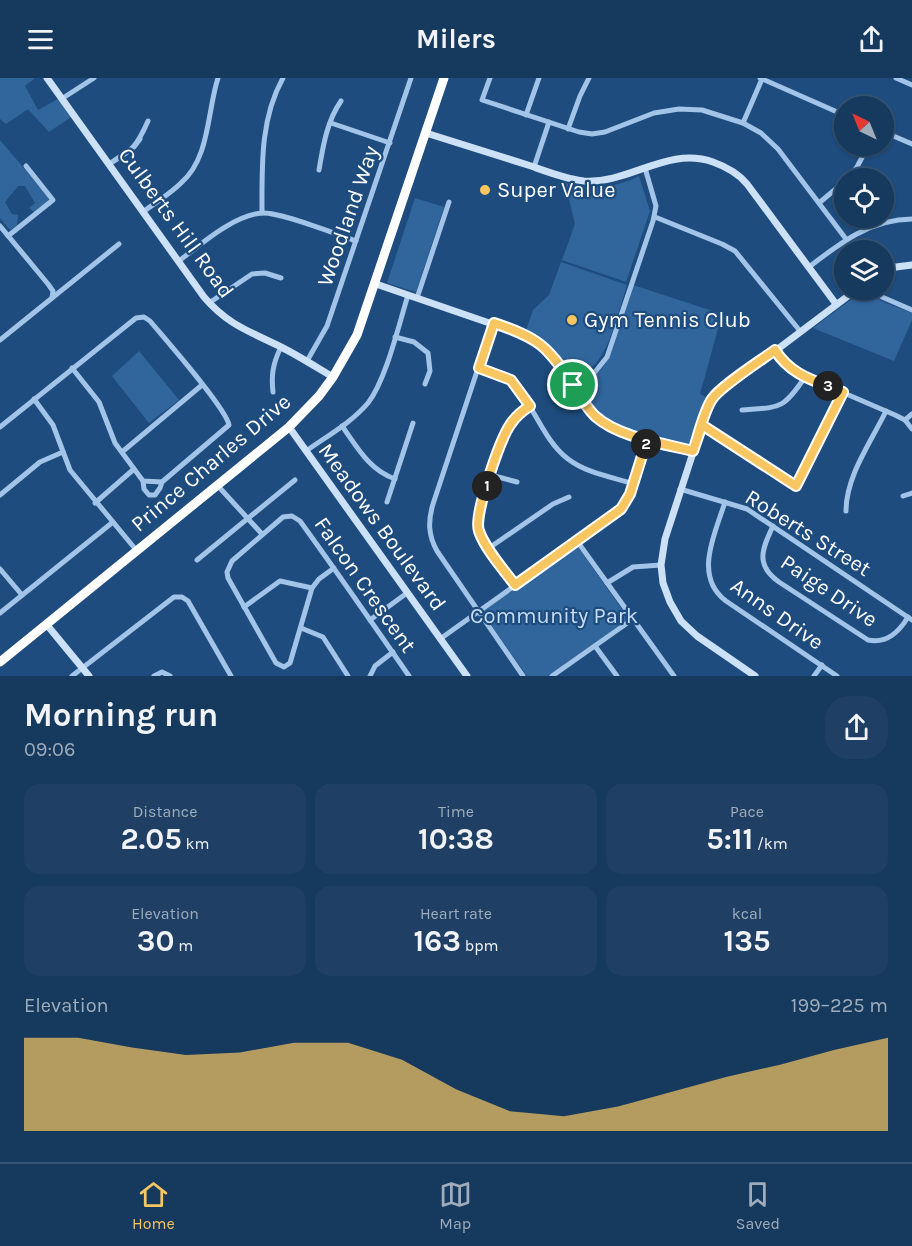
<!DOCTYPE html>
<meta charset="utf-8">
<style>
:root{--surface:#16395e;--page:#1f4064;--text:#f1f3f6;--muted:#9eacbc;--line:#355373;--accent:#f7c661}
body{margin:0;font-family:Karla,sans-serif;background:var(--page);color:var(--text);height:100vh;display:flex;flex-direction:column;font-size:22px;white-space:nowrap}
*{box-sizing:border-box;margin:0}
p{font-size:20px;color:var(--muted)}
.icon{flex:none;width:33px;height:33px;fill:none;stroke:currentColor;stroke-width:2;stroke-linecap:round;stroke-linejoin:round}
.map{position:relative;height:598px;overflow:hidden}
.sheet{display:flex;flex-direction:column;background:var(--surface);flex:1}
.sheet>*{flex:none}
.needle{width:39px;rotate:317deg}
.controls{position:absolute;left:834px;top:18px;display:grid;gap:12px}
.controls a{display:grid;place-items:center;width:60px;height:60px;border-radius:50%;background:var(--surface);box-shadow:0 2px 4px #0004,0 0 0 2px var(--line);font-size:30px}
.pin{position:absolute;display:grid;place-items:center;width:51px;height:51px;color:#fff;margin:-26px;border:3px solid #fff;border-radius:50%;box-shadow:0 2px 6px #0007}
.km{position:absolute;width:30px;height:30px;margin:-15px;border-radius:50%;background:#222;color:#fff;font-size:16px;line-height:30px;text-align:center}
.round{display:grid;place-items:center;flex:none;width:63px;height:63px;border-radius:24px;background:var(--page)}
.headline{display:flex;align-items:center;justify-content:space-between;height:102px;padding:0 24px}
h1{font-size:33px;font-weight:700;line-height:45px}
.metrics{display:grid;grid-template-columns:repeat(3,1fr);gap:9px;height:102px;padding:6px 24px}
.metrics div{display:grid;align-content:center;border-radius:15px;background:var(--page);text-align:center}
.metrics b{font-size:30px;font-weight:700}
.metrics small{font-size:16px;font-weight:400}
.metrics p{font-size:16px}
.chart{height:168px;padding:12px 24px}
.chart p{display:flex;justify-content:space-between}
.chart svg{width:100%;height:108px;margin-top:6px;fill:var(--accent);opacity:.7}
header{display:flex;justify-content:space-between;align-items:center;height:78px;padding:0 24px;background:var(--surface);font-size:27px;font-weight:700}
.menu{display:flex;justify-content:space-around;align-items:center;height:84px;border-top:2px solid var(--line);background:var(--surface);font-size:16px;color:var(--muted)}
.menu a{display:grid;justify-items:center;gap:3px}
.menu .current{color:var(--accent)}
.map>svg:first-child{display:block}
.green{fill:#31669d}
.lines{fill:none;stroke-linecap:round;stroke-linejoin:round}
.street{stroke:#a2c4e8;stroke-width:5}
.secondary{stroke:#cce0f6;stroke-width:7}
.highway{stroke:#fff;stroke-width:9}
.route-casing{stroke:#fff;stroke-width:12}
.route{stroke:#f7c661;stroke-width:8}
.poi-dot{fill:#f7c661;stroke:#1e4c7e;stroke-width:2}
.labels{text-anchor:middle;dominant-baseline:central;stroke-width:4.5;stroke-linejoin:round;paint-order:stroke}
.poi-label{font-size:22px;fill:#fff;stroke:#1e4c7e;text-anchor:start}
.street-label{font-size:22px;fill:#fff;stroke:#1e4c7e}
.park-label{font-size:22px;fill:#c6ddf6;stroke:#1e4c7e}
</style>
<header><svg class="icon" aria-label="menu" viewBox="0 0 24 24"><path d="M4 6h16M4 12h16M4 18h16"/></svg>Milers<svg class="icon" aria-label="share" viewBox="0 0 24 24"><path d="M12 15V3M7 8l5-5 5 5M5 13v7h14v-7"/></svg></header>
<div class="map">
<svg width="912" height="598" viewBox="0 0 912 598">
<rect width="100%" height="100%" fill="#1e4c7e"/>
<g class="green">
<path d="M0,0h35l-10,8 13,24 20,-11 13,18 -22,15 -21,-23 -22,15 -6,-5z"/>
<path d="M0,62l51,60 -17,12 -5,-4 6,-5 -10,-17h-7l-13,16 7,12 6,1 -1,10 -7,5 -10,-12z"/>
<path d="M639,98l11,35 -24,71 -64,-22 13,-36 -10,-41c27,6 49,6 74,-7z"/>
<path d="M415,120l29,9 -28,85 -29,-9z"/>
<path d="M561,184l66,23c-9,26 -19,83 -49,91 -10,-3 -14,-14 -20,-21 -9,-11 -19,-19 -32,-25l7,-20 16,-15z"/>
<path d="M633,207l89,29 -22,80 9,5 -19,48c-25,-7 -68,-15 -88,-30 -10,-6 -17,-19 -23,-29l20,-16 9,-13z"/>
<path d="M864,212h4l13,11 31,12v7l-18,41 -81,-33z"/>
<path d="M139,273l40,49 -30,23 -37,-47z"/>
<path d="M577,468l52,73 -81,57h-21l-45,-64z"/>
</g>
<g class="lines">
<g class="street">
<path d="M490,0l-8,22 97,32 13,2 13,-2 49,-19 25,-4 23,1 41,13 18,10 17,16 68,90"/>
<path d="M760,0l84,37"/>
<path d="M896,0l16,7"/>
<path d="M63,20l31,-20"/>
<path d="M526,37l13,-37"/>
<path d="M331,45l59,20"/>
<path d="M743,45l19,-44"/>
<path d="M568,51l12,-33 9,-18"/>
<path d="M884,54l28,12"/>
<path d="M140,61l-6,8 -25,17c24,-14 28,-18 39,-43"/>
<path d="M534,89l15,-45"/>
<path d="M319,92c4,-24 8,-49 22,-69"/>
<path d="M848,100l9,-11 11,-21"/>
<path d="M819,125l25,-21"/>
<path d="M143,134c13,-10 27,-18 38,-29 29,-25 26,-71 37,-105"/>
<path d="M262,135c0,-46 -2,-94 21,-135"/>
<path d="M655,139l67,27 13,7 65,80"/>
<path d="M0,148l48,58 5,7 -1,7"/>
<path d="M8,158l45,-36 -27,-34"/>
<path d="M179,183c22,-17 55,-46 83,-48 19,-1 74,21 94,28"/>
<path d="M809,189c31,-24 62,-48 103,-48"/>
<path d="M872,212l10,7 30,13"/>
<path d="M417,220l32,-96"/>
<path d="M209,225l43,-29 13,-1 16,5"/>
<path d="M493,245l-60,181c-5,17 -5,31 4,47l86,125"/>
<path d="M395,259l19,5 14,11 2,18 -5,13"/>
<path d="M0,262l119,-96"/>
<path d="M775,272l8,13 10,8 102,44 10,5 7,9"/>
<path d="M307,283l20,-35 84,-248"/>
<path d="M72,290l27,34 16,41 28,38 19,1"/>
<path d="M479,290l26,9 8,6c21,22 30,57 55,76 18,14 44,18 66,25"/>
<path d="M573,307l22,-13 12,-15 46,-136 3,-15 -11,-38"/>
<path d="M273,314c-2,-17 0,-29 8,-45"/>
<path d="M34,321l19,26 17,45 67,81"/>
<path d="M742,332c38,-3 41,0 63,-33"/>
<path d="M905,342l7,-6"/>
<path d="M702,347l94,61 47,-94"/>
<path d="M342,348c15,21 27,44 53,53"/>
<path d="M0,349l136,-109 8,-1 6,4c15,18 76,87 79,104l-67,57 -2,6 -5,7h-6l-5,-6 -1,-8"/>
<path d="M306,373c21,-15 45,-28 62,-48 18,-23 31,-79 40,-108"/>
<path d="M122,374l80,-67"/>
<path d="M491,397l26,7"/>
<path d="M218,408l44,48"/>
<path d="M680,411l67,20 165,111"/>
<path d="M0,417l40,-33 23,-10"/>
<path d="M903,418l9,-3"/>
<path d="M387,424l26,-79"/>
<path d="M725,424c-10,32 -32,74 1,99l111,75"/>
<path d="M95,425l39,-34"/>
<path d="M846,433c0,-35 25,-69 40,-100"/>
<path d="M773,448c-11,23 -18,39 6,56l89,58c19,4 31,-8 40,-23"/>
<path d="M577,463l97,135"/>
<path d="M489,470l64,-44 16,-7"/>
<path d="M197,482l98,-80"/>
<path d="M334,490l-15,11 -7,9 -22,75 -6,4 -8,-4 -48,-85 -1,-6 5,-11 51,-44 9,-1 8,5c37,51 73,103 109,155"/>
<path d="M0,491l22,26"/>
<path d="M607,505l26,-16 28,-2"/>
<path d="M515,507l-34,-48c-2,-5 -3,-9 -4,-14 0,-17 23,-82 33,-98 5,-8 12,-14 20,-19"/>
<path d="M244,529l36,-26 32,7"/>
<path d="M0,535l113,-91"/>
<path d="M370,542l37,-27"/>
<path d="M301,550l22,9 25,39"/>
<path d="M440,561l178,-127 12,-18 17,-54"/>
<path d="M595,568l22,30"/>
<path d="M72,598l102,-79h8l6,4 43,75"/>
<path d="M154,598l8,-4 8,4"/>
<path d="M370,598l5,-10 18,-14"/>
<path d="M552,598l81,-57"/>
<path d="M814,598l8,-11"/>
</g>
<g class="secondary">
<path d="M47,0l157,219c24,28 45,34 77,50 18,9 35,20 52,30"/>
<path d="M426,55c35,11 70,22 105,33 17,6 35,13 53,15 46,3 83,-35 129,-19 14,5 25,11 34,22l89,120"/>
<path d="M884,194l12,-5 16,-2"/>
<path d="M376,206l154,53c32,17 39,54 64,78 23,22 69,29 99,36"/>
<path d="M289,349l178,249"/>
<path d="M47,547l42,51"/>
<path d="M755,598l-58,-40 -16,-15 -11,-19 -7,-19 -2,-18 4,-26 37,-114 12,-28 142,-107"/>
</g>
<path class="highway" d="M0,584l289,-235 30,-31 14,-19 24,-42 87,-257"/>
</g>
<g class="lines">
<defs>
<path id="route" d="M573,307c-26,-40 -35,-47 -79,-62l-15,45 32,12 19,26c-8,5 -15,11 -20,19 -10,15 -37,91 -31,106 6,18 25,39 36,54l106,-76 9,-15 17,-54 46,11 9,-26 94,61 47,-94c-27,-11 -52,-16 -68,-42 -15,11 -54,36 -63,49 -9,14 -13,35 -19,52 -29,-7 -75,-14 -98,-35 -9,-9 -15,-20 -22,-31"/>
</defs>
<use href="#route" class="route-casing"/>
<use href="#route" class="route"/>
</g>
<g class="poi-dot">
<circle cx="485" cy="112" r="6"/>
<circle cx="572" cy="242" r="6"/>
</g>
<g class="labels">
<g class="poi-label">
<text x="497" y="112">Super Value</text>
<text x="584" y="242">Gym Tennis Club</text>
</g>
<g class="street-label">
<text transform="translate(348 138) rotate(-71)">Woodland Way</text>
<text transform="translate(176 145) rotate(54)">Culberts Hill Road</text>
<text transform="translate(211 385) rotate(-40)">Prince Charles Drive</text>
<text transform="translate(382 449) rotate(54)">Meadows Boulevard</text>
<text transform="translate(808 455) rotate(32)">Roberts Street</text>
<text transform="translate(365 507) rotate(55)">Falcon Crescent</text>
<text transform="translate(829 513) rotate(34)">Paige Drive</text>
<text transform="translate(777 536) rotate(35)">Anns Drive</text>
</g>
<g class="park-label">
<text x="554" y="538">Community Park</text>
</g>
</g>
</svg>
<div class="controls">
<a><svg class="needle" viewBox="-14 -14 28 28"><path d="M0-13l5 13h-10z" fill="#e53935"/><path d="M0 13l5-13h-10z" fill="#9eacbc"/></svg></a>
<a><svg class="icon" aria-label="locate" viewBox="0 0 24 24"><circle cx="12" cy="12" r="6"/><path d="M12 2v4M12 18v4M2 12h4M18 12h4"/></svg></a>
<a><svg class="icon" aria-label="layers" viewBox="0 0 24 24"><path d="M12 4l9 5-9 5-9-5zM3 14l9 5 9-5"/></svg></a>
</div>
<div class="pin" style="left:573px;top:307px;background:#1e9e55"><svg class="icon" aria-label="arrive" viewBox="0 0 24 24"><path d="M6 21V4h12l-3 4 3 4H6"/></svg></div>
<b class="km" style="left:487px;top:408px">1</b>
<b class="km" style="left:646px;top:366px">2</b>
<b class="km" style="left:828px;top:308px">3</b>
</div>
<section class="sheet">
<div class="headline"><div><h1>Morning run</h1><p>09:06</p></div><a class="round"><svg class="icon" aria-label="share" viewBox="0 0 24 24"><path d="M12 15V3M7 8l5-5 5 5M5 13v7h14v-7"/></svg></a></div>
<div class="metrics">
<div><p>Distance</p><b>2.05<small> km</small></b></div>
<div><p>Time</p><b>10:38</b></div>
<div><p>Pace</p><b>5:11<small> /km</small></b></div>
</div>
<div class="metrics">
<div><p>Elevation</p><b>30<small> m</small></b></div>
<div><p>Heart rate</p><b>163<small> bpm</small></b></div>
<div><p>kcal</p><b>135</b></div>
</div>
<div class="chart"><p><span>Elevation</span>199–225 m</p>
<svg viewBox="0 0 160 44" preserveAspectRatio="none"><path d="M0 44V6L10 6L20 10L30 13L40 12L50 8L60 8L70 15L80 27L90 36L100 38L110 34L120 28L130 22L140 17L150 11L160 6V44z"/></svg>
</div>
</section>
<nav class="menu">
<a class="current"><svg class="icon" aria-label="home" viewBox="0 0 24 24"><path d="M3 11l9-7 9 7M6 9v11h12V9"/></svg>Home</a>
<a><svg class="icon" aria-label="map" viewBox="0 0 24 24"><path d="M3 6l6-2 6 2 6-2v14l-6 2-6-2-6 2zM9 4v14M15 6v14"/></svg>Map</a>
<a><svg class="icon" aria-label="saved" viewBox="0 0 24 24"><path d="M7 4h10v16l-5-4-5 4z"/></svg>Saved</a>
</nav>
